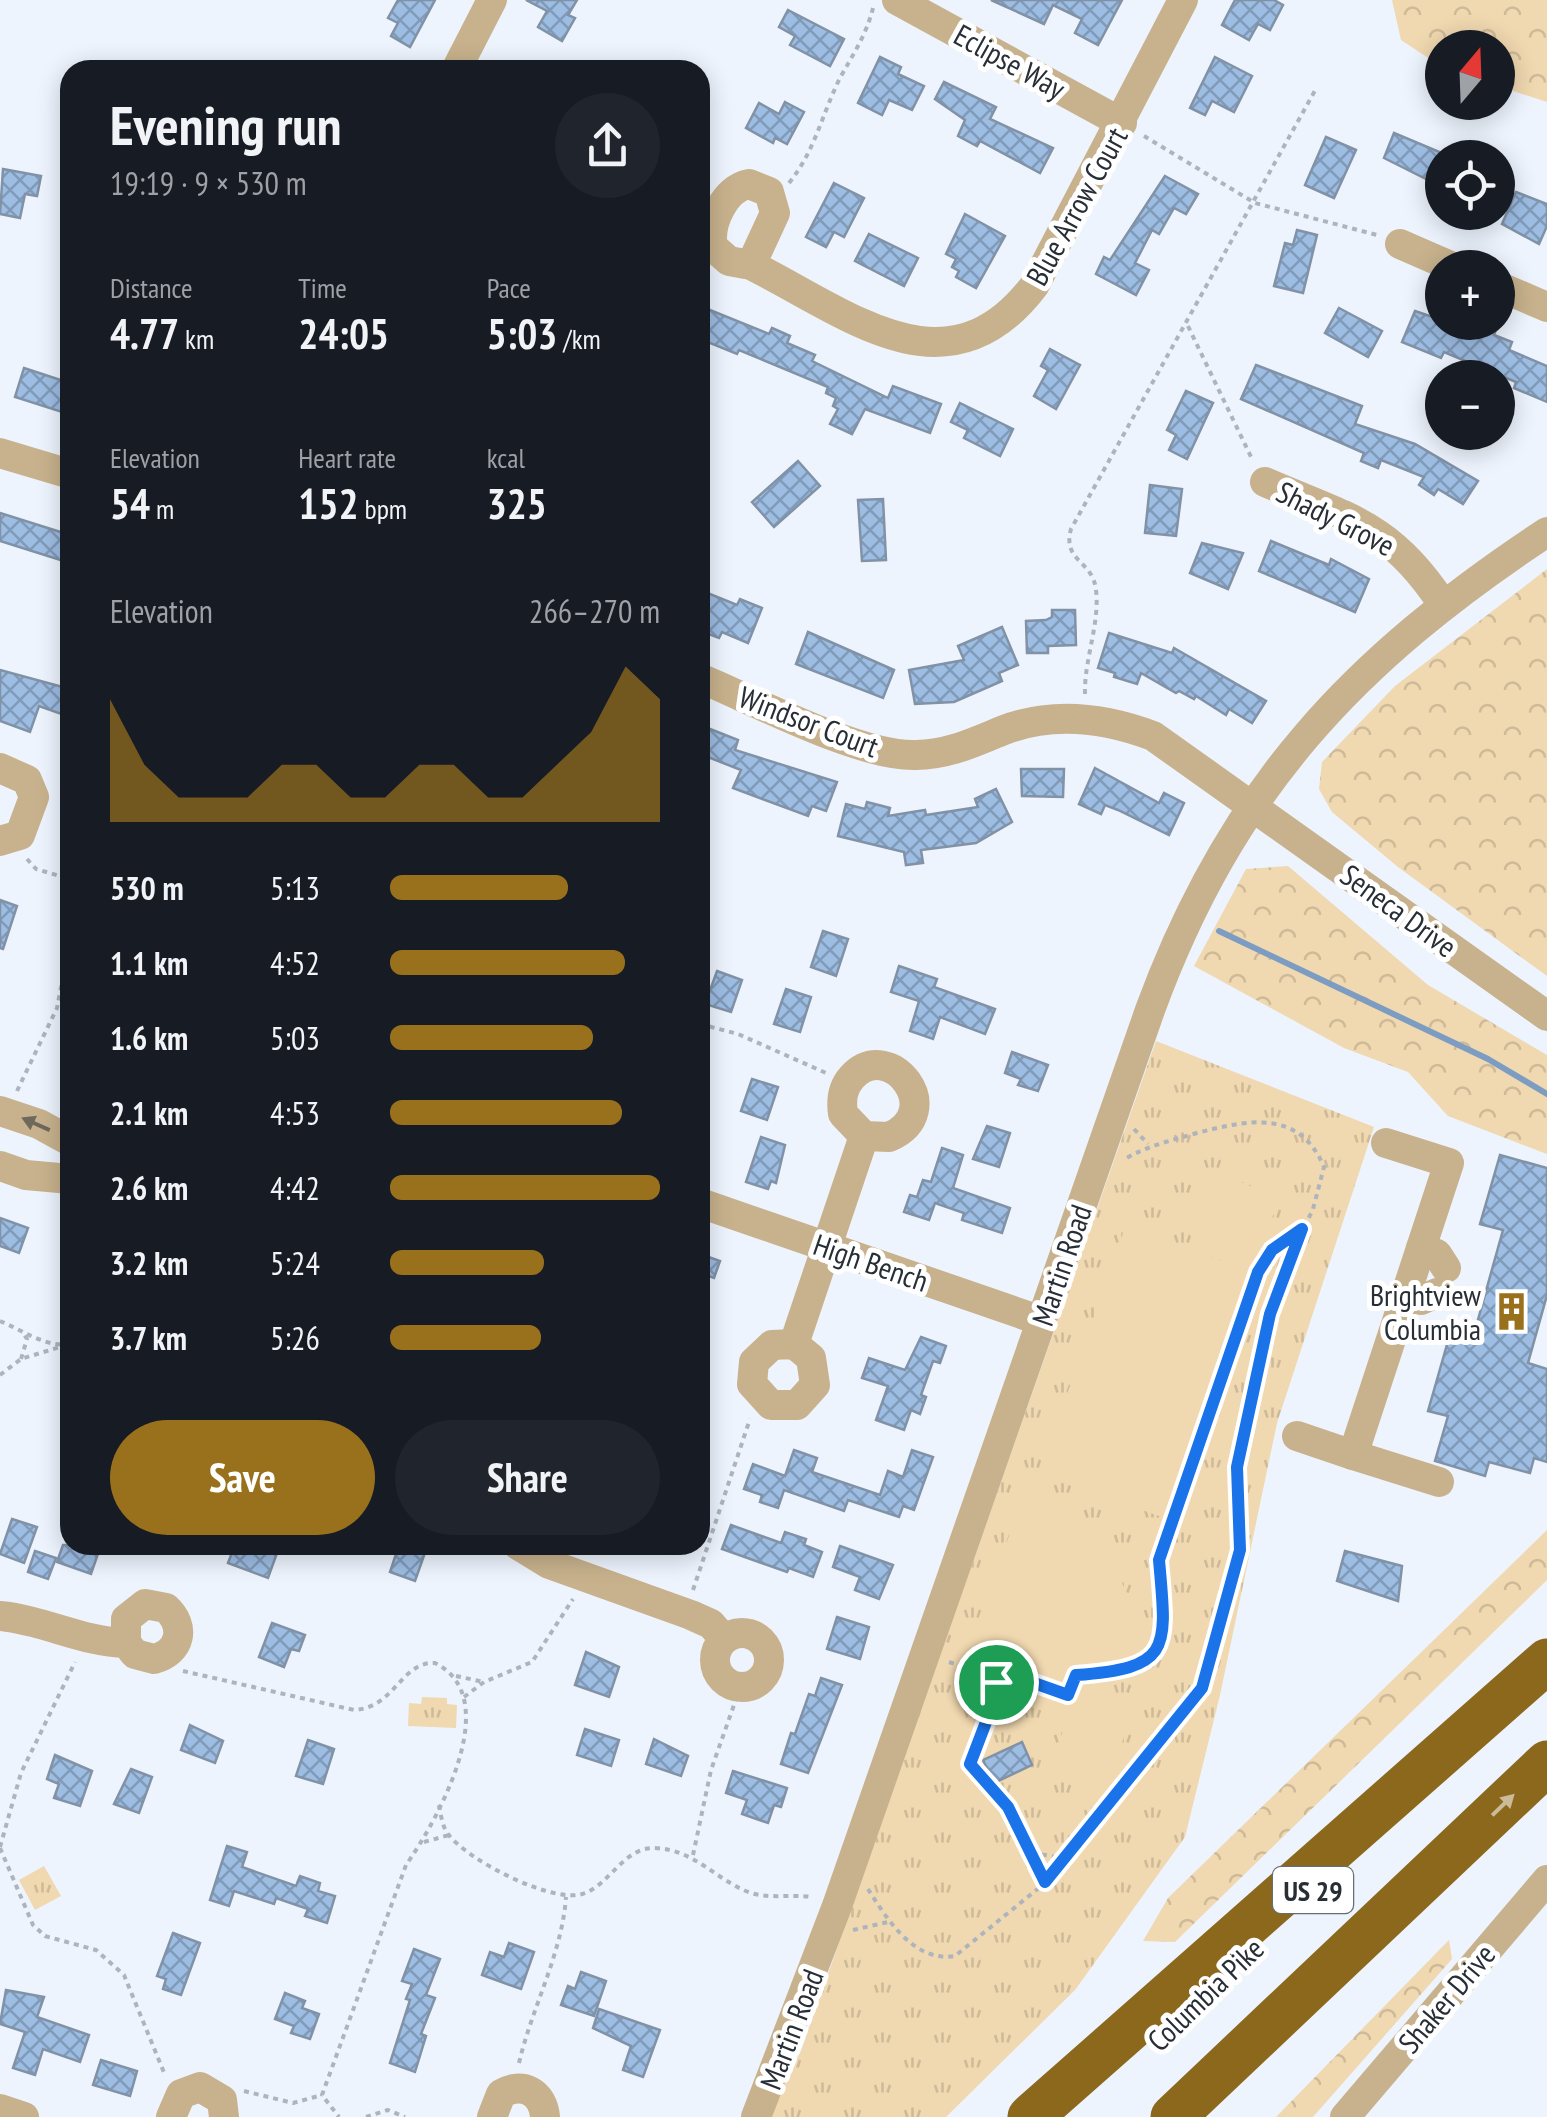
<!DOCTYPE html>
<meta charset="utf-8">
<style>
:root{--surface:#171b24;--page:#20242c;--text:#f1f3f6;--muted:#9ea1a6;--accent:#99711d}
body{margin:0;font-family:"PT Sans Narrow",sans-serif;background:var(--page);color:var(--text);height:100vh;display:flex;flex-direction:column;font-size:38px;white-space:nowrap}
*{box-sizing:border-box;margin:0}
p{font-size:32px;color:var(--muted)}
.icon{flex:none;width:55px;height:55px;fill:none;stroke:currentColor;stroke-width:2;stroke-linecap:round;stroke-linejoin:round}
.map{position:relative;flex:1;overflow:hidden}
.sheet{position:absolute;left:60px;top:60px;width:650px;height:1495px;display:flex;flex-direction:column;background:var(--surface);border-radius:30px;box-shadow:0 5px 25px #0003}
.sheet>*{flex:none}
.needle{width:65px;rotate:19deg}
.tools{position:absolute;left:1425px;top:30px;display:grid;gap:20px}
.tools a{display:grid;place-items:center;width:90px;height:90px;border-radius:50%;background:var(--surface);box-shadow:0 5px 25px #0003;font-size:50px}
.pin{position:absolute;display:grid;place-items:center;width:85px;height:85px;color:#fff;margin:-42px;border:5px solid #fff;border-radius:50%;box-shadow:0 2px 10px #0007}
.round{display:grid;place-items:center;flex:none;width:105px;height:105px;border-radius:52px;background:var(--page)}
.head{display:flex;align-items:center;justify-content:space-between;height:170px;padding:0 50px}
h1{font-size:55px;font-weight:800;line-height:75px}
.metrics{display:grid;grid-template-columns:repeat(3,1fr);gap:15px;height:170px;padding:10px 50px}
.metrics div{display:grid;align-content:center}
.metrics b{font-size:42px;font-weight:800}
.metrics small{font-size:28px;font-weight:400}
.metrics p{font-size:28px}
.chart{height:280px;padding:20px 50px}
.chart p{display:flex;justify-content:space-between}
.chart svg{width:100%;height:180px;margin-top:10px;fill:var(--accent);opacity:.7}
.button{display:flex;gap:20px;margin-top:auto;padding:20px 50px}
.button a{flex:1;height:115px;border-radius:60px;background:var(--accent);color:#fff;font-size:40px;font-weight:800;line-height:115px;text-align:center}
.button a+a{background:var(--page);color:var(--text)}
ul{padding:0 50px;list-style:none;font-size:32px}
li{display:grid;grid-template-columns:160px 120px 1fr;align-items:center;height:75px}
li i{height:25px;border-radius:12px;background:var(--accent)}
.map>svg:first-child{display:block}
.forest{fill:url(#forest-crowns)}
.park{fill:url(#park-tufts)}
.pitch{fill:#f0d8b0}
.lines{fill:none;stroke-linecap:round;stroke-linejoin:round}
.stream{stroke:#7d9cc1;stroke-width:6}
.building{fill:url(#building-cross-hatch);stroke:#8192a6;stroke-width:2.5}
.path{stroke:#adb4bc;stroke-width:4;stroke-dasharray:5 5;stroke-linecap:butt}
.minor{stroke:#c8b28d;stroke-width:30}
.highway{stroke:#8c681d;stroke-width:45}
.oneway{fill:#6f695d}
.oneway2{fill:#cbbb99}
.route-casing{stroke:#fff;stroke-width:20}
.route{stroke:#1a73e8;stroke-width:12}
.labels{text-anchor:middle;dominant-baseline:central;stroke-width:10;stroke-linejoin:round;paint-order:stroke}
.shield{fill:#fff;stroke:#686d72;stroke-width:2.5}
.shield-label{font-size:28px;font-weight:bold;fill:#272e36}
.street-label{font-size:30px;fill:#272e36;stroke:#fff}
.poi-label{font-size:30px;fill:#272e36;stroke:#fff;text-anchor:end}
</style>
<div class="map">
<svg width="1547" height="2117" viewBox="0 0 1547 2117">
<defs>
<pattern id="forest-crowns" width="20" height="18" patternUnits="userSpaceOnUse" patternTransform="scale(2.5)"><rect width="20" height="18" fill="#f0d8b0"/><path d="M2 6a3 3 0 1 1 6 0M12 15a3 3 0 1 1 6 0" fill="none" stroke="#ceba98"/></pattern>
<pattern id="park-tufts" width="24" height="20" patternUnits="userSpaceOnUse" patternTransform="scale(2.5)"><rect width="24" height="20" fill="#f0d8b0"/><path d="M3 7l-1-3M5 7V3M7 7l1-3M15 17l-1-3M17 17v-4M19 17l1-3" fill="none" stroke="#ceba98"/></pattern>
<pattern id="building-cross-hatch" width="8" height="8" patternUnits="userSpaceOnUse" patternTransform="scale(2.5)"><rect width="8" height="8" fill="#9dbde3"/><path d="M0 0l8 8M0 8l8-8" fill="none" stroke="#809ab9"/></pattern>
</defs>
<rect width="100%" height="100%" fill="#edf4fd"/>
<g class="forest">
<path d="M1392,0h155v102l-49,-16v-38h-56v19l-41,-27z"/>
<path d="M1547,569v407l-149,-109 -66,-55 -13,-23 3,-27 73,-76z"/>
<path d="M1288,866l140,119 119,70v99l-99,-38 -40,-44 -64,-24 -150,-82 52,-97z"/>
<path d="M1547,1530v50l-372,362 -32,-1 25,-43z"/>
<path d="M1449,1940l3,19 -139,158h-37z"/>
</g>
<g class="park">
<path d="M1156,1041l218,86 -97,296 -57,272 -35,142 -110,153 -129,127h-176l32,-69z"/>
<path d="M422,1697l25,1v6l10,1 -1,23 -48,-2 1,-23 12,1z"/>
<path d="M44,1866l17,30 -26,14 -16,-30z"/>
</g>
<g class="pitch">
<path d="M1216,1172l64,26 -25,64 -65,-26z"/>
<path d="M1125,1227l126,44 -86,247 -126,-43z"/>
<path d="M1027,1487c78,35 110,100 111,183l-62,5 -5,16 -87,-29 -10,-31z"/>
<path d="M1076,1696l56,20 -30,79 -55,-21z"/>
</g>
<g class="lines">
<path class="stream" d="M1219,931l269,128 59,35"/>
</g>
<g class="building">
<path d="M398,0h37l-25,47 -19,-11 7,-13 -10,-5z"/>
<path d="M526,0h51l-9,15 7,3 -13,23 -24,-14 9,-16z"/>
<path d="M991,0h131l-24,45 -23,-12 7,-14 -29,-14 -9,19z"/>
<path d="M1235,0h39l9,5 -13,25 -12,-6 -9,16 -27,-15z"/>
<path d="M788,10l56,29 -14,27 -40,-21 5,-9 -16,-9z"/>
<path d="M880,57l21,10 -3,7 26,12 -12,24 -23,-10 -7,15 -24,-12z"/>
<path d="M1215,57l37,19 -18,36 -22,-11 -7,14 -15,-7z"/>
<path d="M944,82l52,25 -6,12 63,29 -13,25 -60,-32 -3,5 -19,-10 7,-16 -30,-21z"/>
<path d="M785,102l19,10 -17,32 -12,-6 -2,5 -27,-15 13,-25 20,11z"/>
<path d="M1394,133l48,20v34l-58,-29z"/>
<path d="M1326,137l30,13 -22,48 -29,-13z"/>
<path d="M3,169l38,7 -4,20 -12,-2 -5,24 -20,-4z"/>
<path d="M1165,176l33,18 -12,20 -12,-6 -15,26 -7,-4 -17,33 14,7 -13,25 -40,-21 8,-17 6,3z"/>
<path d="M834,183l30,15 -20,39 -10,-5 -8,15 -20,-10z"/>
<path d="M1516,192l31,12v22l-8,18 -37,-20z"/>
<path d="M965,214l40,22 -29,52 -20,-11 3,-6 -7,-4 4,-8 -10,-5z"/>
<path d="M1297,230l20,5 -14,58 -29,-7 11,-43 8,2z"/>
<path d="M869,234l49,24 -14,28 -49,-25z"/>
<path d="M700,306l69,28 3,-6 18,8 -3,7 28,12 -3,6 76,37 5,-12 48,18 -11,29 -65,-24 -13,25 -22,-10 8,-15 -5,-3 3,-8 -10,-5 2,-6 -89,-37 -2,4 -37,-15z"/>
<path d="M1339,308l43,23 -14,26 -43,-24z"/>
<path d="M1415,311l56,19 6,-8 19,8 -2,5 18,7 -3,8 38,16v36l-33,-14 2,-6 -72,-30 -3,6 -39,-16z"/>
<path d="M1050,349l30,16 -24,44 -22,-13 14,-26 -7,-4z"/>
<path d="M1256,365l106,41 -7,18 60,20 63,37 -15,23 -25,-15 -4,6 -15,-10 5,-8 -43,-17 -3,8 -17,-7 3,-8 -123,-54z"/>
<path d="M24,368l46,15 -8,29 -47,-15z"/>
<path d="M1186,391l27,12 -26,56 -18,-9 7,-15 -9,-5z"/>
<path d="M960,403l53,26 -13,27 -36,-18 4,-8 -17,-8z"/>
<path d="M798,461l22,25 -46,41 -22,-25z"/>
<path d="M1150,485l32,4 -6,47 -31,-3z"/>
<path d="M883,499l3,61 -24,1 -4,-61z"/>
<path d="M0,513l70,22v28l-70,-22z"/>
<path d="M1271,541l58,24 2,-6 38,20 -14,33 -96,-41z"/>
<path d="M1202,543l41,10 -15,36 -38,-16z"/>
<path d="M700,590l37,15 3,-6 22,9 -14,35 -26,-11 -3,6 -19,-7z"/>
<path d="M1052,610h23l1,35 -28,1v7h-21l-1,-32 20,-1 6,-3z"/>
<path d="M1002,627l16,38 -19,8 3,8 -48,21 -39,2 -6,-34 55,-10 -6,-14z"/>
<path d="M808,632l86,38 -11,28 -87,-34z"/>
<path d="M1109,633l63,20 2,-5 92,53 -14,22 -23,-14 -3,6 -30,-19 -2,3 -15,-8 -3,2 -35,-20 -4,11 -23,-7 1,-4 -17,-5z"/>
<path d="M0,670l70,19v28l-31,-11 -9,26 -30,-11z"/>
<path d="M700,725l38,15 -3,10 102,32 -11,29 -14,-5 -4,10 -75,-28 8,-18 -41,-16z"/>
<path d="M1095,768l64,35 5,-10 20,10 -15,32 -51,-25 -13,-5 -4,9 -22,-10z"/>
<path d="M1021,769h43l-1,28 -41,-1z"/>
<path d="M996,789l16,33 -36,21 -55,7 2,13 -17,2 -2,-13 -66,-16 8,-32 19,5 2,-7 23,6 -2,8 37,-6 1,5 52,-8 -3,-8z"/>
<path d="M0,900l17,6 -14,43 -3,-1z"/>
<path d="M823,931l25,8 -12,37 -25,-9z"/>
<path d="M899,966l38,13 -3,8 61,22 -10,25 -45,-17 -7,22 -23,-8 9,-30 -28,-9z"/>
<path d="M717,971l25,9 -11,32 -26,-8z"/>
<path d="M786,989l25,8 -11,35 -26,-8z"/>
<path d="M1012,1052l36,13 -10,26 -20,-6 3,-6 -16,-6z"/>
<path d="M752,1079l26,8 -11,33 -26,-9z"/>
<path d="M987,1126l23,7 -11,34 -26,-8z"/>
<path d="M761,1137l24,8 -9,38 -5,-2 -3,8 -22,-7z"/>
<path d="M942,1148l21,7 -10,33 57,20 -8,25 -40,-13 2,-7 -29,-10 -6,17 -25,-8 6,-17 7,2 6,-17 8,2z"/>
<path d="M1500,1155l47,13v127l-19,68 19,6v93l-13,-4 -4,15 -41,-11 -4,14 -50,-15 13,-45 -20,-5 24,-84 22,7 29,-104 -23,-6z"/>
<path d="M0,1218l28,10 -9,25 -19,-7z"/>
<path d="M700,1254l20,7 -6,17 -14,-5z"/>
<path d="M921,1337l25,9 -6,17 -7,-2 -12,34 5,2 -6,17 -9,-4 -7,20 -28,-10 12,-34 -26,-8 7,-20 36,12z"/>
<path d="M794,1450l23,8 -5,14 68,23 8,-24 15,6 9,-27 21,7 -19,53 -11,-4 -4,11 -51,-17 -4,11 -60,-21 -6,18 -18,-6 2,-7 -18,-6 9,-25 32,12z"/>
<path d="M12,1519l25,8 -13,36 -24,-9z"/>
<path d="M731,1525l50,18 4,-11 21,7 -2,6 18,7 -9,25 -24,-9 -2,4 -65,-23z"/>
<path d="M63,1545h38l-10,29 -34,-12z"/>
<path d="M235,1545h22l20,8 -9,25 -40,-15z"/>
<path d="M399,1545l27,5 -11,31 -25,-9z"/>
<path d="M840,1546l53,19 -14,34 -24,-9 5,-13 -27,-10z"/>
<path d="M35,1551l21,7 -8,21 -20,-7z"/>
<path d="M1345,1551l57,15 -4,35 -61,-20z"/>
<path d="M837,1617l32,10 -9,32 -33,-10z"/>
<path d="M272,1623l33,12 -6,16 -8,-2 -7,18 -25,-10z"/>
<path d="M586,1652l33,15 -10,30 -34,-12z"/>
<path d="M821,1678l21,7 -34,88 -27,-9 10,-31 4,1 14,-40 6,2z"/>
<path d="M190,1725l33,16 -8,22 -34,-13z"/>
<path d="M585,1729l34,11 -8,26 -34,-11z"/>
<path d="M654,1739l34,17 -7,20 -35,-12z"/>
<path d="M308,1740l26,9 -11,35 -27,-8z"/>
<path d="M1022,1742l10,23 -38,18 -11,-23z"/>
<path d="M55,1755l37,16 -12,35 -26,-8 5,-14 -12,-5z"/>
<path d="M131,1769l21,8 -13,36 -25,-9z"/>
<path d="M733,1771l54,17 -6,19 -7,-2 -6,18 -26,-9 5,-14 -21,-7z"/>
<path d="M227,1846l20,6 -5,15 54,19 4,-10 20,7 -2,8 17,5 -8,27 -22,-7 3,-7 -32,-11 -2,6 -40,-13 -5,15 -19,-6z"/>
<path d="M173,1933l27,10 -19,52 -18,-6 3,-10 -9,-3z"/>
<path d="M509,1943l25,9 -13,37 -39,-14 8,-23 14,5z"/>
<path d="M414,1949l26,10 -14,36 9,3 -14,36 5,2 -11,36 -25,-9 20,-63 -4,-1 6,-15 -10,-3z"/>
<path d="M581,1972l25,9 -12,35 -33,-11 7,-19 7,3z"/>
<path d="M6,1990l38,7 -7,20 52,18 -9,27 -37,-13 -8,26 -22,-7 12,-36 -25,-8z"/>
<path d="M285,1993l20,8 -3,7 17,6 -9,25 -19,-6 3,-7 -19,-7z"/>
<path d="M599,2009l61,21 -17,47 -20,-7 8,-24 -38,-18z"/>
<path d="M101,2060l36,11 -7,25 -37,-11z"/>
</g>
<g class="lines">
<g class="path">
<path d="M1144,136l111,67 122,32"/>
<path d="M789,183c26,-32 33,-69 51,-105 13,-24 26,-42 33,-70"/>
<path d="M1188,326l65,135"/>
<path d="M1085,694c-1,-34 15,-70 11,-104 -3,-30 -34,-28 -25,-61l246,-442"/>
<path d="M27,859l9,10 34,10"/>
<path d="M700,1024l38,10 88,39"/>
<path d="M17,1091l40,-83 13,-67"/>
<path d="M1134,1129l14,15"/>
<path d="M0,1321c20,8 50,29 70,22"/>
<path d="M21,1359l6,-20 -5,-8"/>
<path d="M0,1375l21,-16 42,-13"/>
<path d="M693,1590l57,-171"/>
<path d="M949,1662l38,13 12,13 -29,76 38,43 26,46"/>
<path d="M183,1671l171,39c41,-2 47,-49 81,-47 71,35 2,158 -29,202l-84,230 17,22"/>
<path d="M456,1676l28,6"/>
<path d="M996,1682l18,-5 55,18 7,-20 51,-4 23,-11 8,-13 5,-43 -4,-45 100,-288 13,-21 26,-18"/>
<path d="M464,1697l20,-15 48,-20 41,-63"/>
<path d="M439,1805c2,10 3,21 9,29 19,26 107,72 137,59 26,-10 39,-46 70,-45 41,2 60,32 96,45 19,6 41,1 61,4"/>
<path d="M424,1842l25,-7"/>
<path d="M0,1847l21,-74 54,-111"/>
<path d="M0,1848l33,77 12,11 51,14 28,25 41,100"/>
<path d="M693,1855l18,-85 29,-82"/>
<path d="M1045,1883l-11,-30 33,6"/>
<path d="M868,1889c19,30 46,74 87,67l90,-73 157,-194 38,-139 -3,-83 33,-153 10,-36 33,-69 11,-42c-25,-59 -77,-47 -127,-34 -28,8 -50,13 -74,27"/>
<path d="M853,1930l35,-8"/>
<path d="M519,2063c13,-56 43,-109 47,-166"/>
<path d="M244,2091l49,12 29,-8"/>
<path d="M366,2117l22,-7 17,7"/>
</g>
<g class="minor">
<path d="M897,0l225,123"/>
<path d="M456,70l36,-70"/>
<path d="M1400,244l55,24"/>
<path d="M751,265l24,-52 -6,-21 -20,-8c-24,4 -41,40 -36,63l16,14 22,4c98,49 197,134 283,21l149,-286"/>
<path d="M1498,286l49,21"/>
<path d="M0,453l70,21"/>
<path d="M1265,482c83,36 125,42 177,121"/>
<path d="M700,678c55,23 160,79 216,77 32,0 58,-13 88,-25 50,-19 101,-12 149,6l394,280"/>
<path d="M0,768l27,12 7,17 -14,38 -20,6"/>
<path d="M0,1111l39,13 31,17"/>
<path d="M0,1166l26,9 44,4"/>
<path d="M700,1203l342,118"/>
<path d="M1421,1248l16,6 9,14"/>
<path d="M1406,1295l15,5 16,-7"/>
<path d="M794,1344l17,14 4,27 -18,20h-26l-19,-21 2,-22 18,-17 22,-1 70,-208 25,1c60,-26 0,-101 -37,-60 -10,11 -11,23 -9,37l21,22"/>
<path d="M1297,1436l56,19 96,-292 -63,-20"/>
<path d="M1353,1455l86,27"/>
<path d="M518,1545l31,19 142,51 20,9 13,15"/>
<path d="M0,1616c44,4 82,26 126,27l9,11 19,5c27,-7 32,-33 12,-51l-21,-4 -19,15v24"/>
<circle cx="742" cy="1660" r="27"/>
<path d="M0,2109l24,8"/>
<path d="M171,2117l10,-23 19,-7 22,13 2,17"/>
<path d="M492,2117l9,-23c21,-13 42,-2 44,23"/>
<path d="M756,2117l81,-211 313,-896c81,-221 203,-350 397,-478"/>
<path d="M1345,2117l202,-237"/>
</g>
<g class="highway">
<path d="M1030,2117l517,-456"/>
<path d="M1173,2117l374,-354"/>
</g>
</g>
<defs><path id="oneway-solid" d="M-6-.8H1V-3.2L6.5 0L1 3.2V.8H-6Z" transform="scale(2.5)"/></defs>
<use class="oneway" href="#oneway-solid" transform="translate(36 1124) rotate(-156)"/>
<use class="oneway2" href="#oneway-solid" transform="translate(1503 1805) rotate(-44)"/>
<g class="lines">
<defs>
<path id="route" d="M1302,1229l-32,85 -33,153 3,83 -38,138 -157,194 -37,-75 -38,-43 29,-76 -3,-6 18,-6 54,19 8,-20c96,-7 91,-25 83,-115l99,-288 14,-22z"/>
</defs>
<use href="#route" class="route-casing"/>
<use href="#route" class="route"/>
</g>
<defs>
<symbol id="building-bare" viewBox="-9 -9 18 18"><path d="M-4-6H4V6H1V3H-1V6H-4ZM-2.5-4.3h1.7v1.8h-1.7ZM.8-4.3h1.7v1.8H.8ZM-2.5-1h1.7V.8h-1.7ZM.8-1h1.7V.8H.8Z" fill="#99711d" stroke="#fff" stroke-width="2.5" paint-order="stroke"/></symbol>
</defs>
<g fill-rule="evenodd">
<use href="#building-bare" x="1484" y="1284" width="55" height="55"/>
</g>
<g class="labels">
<rect class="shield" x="1273" y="1867" width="80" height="46" rx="8"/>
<g class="shield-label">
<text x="1313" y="1890">US 29</text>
</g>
<g class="street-label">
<text transform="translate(1010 61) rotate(29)">Eclipse Way</text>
<text transform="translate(1076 206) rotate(-61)">Blue Arrow Court</text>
<text transform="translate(1336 518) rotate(27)">Shady Grove</text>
<text transform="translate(809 721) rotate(21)">Windsor Court</text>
<text transform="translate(1399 910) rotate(36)">Seneca Drive</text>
<text transform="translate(871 1262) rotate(19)">High Bench</text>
<text transform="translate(1061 1265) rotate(-71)">Martin Road</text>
<text transform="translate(1205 1994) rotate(-44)">Columbia Pike</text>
<text transform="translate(1446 1998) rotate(-50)">Shaker Drive</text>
<text transform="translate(791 2029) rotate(-69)">Martin Road</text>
</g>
<g class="poi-label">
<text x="1481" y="1294">Brightview<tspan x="1481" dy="34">Columbia</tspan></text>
</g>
</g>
</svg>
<div class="tools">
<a><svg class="needle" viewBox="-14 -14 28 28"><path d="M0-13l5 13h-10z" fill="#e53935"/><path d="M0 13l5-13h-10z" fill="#9ea1a6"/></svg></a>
<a><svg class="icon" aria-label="locate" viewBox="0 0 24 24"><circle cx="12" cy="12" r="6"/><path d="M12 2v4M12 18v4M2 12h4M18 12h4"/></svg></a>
<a>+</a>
<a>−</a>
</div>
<div class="pin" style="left:996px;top:1682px;background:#1e9e55"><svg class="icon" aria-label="arrive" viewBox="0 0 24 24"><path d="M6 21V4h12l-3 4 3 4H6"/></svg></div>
<section class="sheet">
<div class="head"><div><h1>Evening run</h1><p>19:19 · 9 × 530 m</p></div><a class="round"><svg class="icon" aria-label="share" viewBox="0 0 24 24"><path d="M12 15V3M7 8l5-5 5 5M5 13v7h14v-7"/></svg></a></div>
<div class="metrics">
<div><p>Distance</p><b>4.77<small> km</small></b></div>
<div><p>Time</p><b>24:05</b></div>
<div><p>Pace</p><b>5:03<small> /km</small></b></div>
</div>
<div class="metrics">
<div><p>Elevation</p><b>54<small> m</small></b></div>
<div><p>Heart rate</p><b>152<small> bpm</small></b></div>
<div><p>kcal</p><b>325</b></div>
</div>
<div class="chart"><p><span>Elevation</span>266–270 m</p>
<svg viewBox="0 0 160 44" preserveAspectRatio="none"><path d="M0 44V14L10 30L20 38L30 38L40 38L50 30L60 30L70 38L80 38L90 30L100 30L110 38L120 38L130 30L140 22L150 6L160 14V44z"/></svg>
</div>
<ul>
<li><b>530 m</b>5:13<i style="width:66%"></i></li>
<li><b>1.1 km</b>4:52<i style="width:87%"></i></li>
<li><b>1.6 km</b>5:03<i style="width:75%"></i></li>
<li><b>2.1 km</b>4:53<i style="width:86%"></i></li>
<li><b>2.6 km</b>4:42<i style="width:100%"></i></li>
<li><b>3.2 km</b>5:24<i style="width:57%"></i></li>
<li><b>3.7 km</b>5:26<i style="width:56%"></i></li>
</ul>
<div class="button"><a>Save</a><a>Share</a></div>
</section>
</div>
